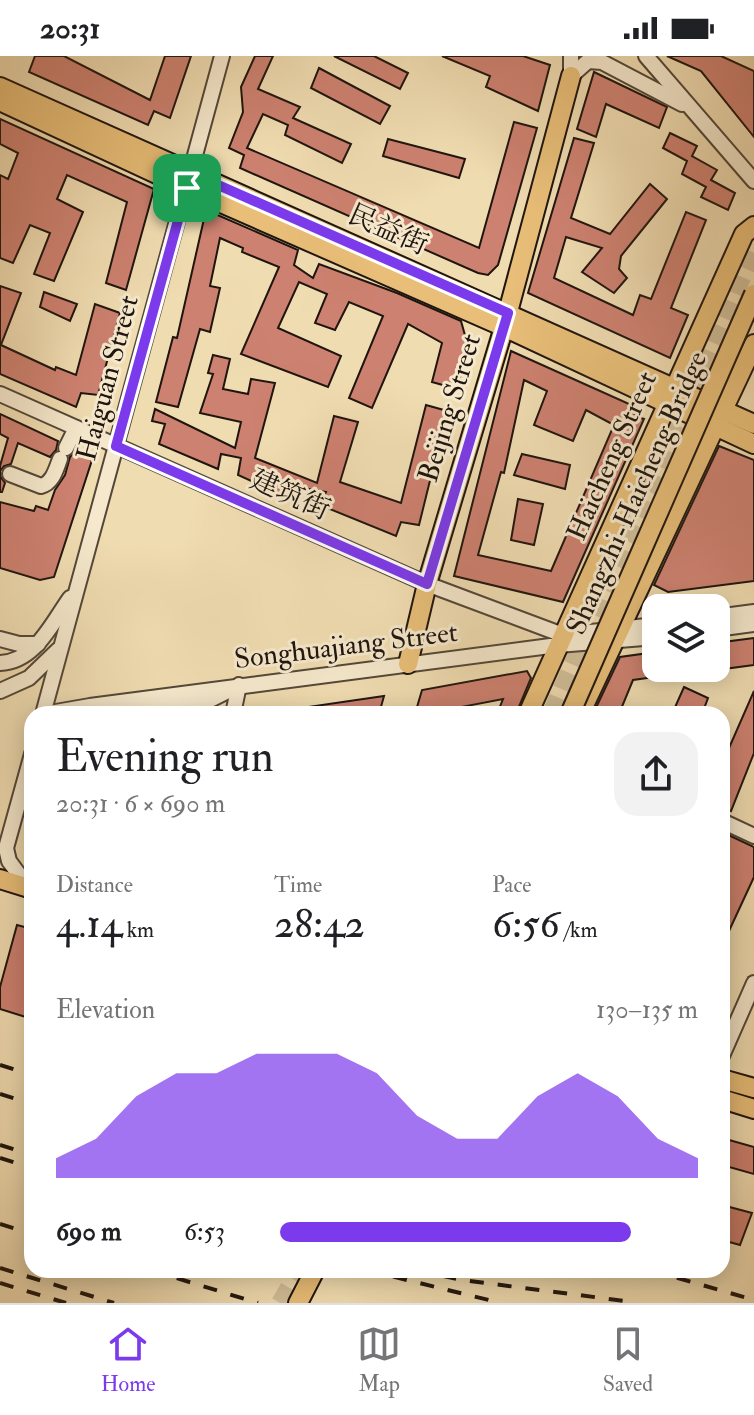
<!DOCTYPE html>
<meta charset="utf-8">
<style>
:root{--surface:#fff;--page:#f2f2f2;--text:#202124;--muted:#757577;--line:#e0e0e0;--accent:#7c3aed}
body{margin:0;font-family:"IM FELL Double Pica","Noto Serif SC",serif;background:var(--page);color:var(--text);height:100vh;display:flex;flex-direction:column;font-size:30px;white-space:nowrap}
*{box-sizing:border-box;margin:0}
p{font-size:26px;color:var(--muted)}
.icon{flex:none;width:44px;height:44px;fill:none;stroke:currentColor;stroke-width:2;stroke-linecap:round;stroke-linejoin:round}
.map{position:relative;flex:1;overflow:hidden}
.details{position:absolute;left:24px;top:650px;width:706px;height:572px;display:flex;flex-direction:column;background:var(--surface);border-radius:24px;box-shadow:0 4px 20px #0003}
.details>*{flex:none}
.buttons{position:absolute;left:642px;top:538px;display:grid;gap:16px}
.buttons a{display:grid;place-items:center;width:88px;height:88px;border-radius:16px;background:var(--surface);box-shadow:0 4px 20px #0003;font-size:40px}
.pin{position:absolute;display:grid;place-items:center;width:68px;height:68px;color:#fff;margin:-34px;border-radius:16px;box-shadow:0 4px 12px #0006}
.round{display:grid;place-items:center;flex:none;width:84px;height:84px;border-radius:24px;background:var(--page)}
.head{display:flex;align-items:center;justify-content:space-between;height:136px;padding:0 32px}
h1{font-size:44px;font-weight:600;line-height:60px}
.metrics{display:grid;grid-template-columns:repeat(3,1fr);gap:12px;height:136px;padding:8px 32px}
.metrics div{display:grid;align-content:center}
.metrics b{font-size:40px;font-weight:600}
.metrics small{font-size:22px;font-weight:400}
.metrics p{font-size:22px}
.chart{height:224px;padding:16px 32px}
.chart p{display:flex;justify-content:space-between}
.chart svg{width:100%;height:144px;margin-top:8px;fill:var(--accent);opacity:.7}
ul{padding:0 32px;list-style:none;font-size:26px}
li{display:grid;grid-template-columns:128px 96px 1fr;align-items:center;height:60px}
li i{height:20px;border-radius:10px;background:var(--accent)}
.status{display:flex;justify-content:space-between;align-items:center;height:56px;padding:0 40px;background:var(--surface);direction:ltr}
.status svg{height:22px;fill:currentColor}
.menu{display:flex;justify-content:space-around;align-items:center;height:112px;border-top:2px solid var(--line);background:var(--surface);font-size:22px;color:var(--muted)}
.menu a{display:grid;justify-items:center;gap:4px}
.menu .on{color:var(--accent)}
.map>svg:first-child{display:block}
.building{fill:#cd8170;stroke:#1f150f;stroke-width:2;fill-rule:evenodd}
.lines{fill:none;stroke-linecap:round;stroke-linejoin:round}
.major-tunnel{stroke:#d1be99;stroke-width:18;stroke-dasharray:18 9;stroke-linecap:butt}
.minor-casing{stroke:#534738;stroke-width:18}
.major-casing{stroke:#1f150f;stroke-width:22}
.minor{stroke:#f5e8cc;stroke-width:14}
.major{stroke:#e8be78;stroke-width:18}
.rail{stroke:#1f150f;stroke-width:4;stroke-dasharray:14 14;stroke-linecap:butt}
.major-bridge-casing{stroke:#1f150f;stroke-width:22;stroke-linecap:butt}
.major-bridge{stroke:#e8be78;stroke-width:18}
.route-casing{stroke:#fff;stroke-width:16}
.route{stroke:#7c3aed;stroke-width:10}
.labels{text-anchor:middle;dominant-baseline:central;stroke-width:6;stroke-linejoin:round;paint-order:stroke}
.street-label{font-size:28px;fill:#1f150f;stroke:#f5e8cc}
</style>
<div class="status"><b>20:31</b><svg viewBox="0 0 49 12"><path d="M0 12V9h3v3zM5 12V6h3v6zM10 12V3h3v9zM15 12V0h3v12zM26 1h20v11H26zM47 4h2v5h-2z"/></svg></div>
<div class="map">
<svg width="754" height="1247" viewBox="0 0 754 1247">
<rect width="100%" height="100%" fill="#f0dcb1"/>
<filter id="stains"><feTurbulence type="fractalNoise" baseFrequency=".0025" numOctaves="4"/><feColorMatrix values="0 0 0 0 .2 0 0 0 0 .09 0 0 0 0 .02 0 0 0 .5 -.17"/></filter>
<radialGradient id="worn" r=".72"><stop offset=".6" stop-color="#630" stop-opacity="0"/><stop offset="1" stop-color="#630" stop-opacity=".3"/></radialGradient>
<g class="building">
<path d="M35,0h29l86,44 15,-44h26l-21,62 -16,-7 -6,14 -119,-53z"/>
<path d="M255,0h18l-15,33 42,18 -7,11 58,26 -9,19 -57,-28 3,-10 -25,-11 -16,34 232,100 35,-126 23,6 -39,137 -10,10 -10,-2 -238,-105 4,-13 -15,-7 14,-36 -2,-25z"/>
<path d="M334,0h40l34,17 -8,16z"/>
<path d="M442,0h81l27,9 -12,46 -52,-24 4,-11z"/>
<path d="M667,0h54l33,15v66l-53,-66z"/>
<path d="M319,12l71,38 -10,18 -69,-36z"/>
<path d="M594,16l73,35 -8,21 -53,-24 -10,33 -19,-8z"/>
<path d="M0,63l154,70 -28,101 -20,-7 21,-81 -60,-27 -10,24 26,13 -29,69 -20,-7 16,-41 -20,-8 -17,38 -13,-5v-83l8,4 10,-26 -18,-9z"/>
<path d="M670,77l27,13 -5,10 25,14 -6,10 24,13 -7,17 -27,-13 5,-10 -24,-13 5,-13 -24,-13z"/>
<path d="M574,82l20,5 -23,75 39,16 40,-50 17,15 -46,57 -2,13 8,9 -13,15 -32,-21 20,-24 -36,-11 -12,41 79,37 7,-20 11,4 35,-87 20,8 -35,88 17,7 -18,43 -142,-65z"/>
<path d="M388,83l77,20 -6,19 -76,-22z"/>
<path d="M206,154l92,40 -4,15 19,13 6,-14 78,29 64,28 7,25 -11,43 -25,-7 10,-39 -34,-19 -36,84 -23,-10 34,-82 -34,-14 -14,28 -20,-7 12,-29 -28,-12 -21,46 63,28 -13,31 -87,-33 38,-87 -37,-15 1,-4 -23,-10 -10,48 10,2 -10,44 -10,-3 -22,78 -22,-5 17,-65 4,1z"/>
<path d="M0,230l21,7 -20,52 54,25 1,-3 20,8 19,-71 25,9 -22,82 -17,-2 -5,14 -76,-33z"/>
<path d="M44,236l33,12 -7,17 -30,-14z"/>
<path d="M511,295l127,57 -4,8 10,3 -81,183 -109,-26zM524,324l23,11 -13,34 39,16 13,-31 28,15 -63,146 -73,-16 23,-83 3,1z"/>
<path d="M213,299l17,4 -7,30 25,5 3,-15 24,4 -20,75 62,25 17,-67 24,6 -18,60 61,21 25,-98 25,7 -6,25 -4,-1 -22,89 -18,-3 -5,14 -76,-31 6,-13 -23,-4 -5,14 -60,-27 3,-17 -20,-4 -3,15 -59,-25 6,-20 -13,-3 3,-12 80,39 6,-26 -41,-9 13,-39 -5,-1z"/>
<path d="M0,358l58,27 -2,9 -6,7 -32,-14 -7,21 -7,2 -4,5v5l5,7 -3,9h-2v-26l8,-28 -8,-4z"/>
<path d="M719,390l35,14v121l-86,11 -14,-7z"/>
<path d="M76,394l17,7 -39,120 -14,3 -40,-12v-66l34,9 2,-5 12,4 7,-20 10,-15 5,-18z"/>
<path d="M522,398l48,11 -5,24 -51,-14z"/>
<path d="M518,443l25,5 -9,41 -23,-5z"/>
<path d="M754,582v27l-38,5v-27z"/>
<path d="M656,596v16h20l1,6 -44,6 -14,34h-26l27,-57z"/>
<path d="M527,615l4,7 -15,36h-19l6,-15 -63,12 -1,3h-24l7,-24z"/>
<path d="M684,631l24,11 -6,16h-30z"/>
<path d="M754,635v62l-23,58 -9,-5v-42z"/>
<path d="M384,640l-5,18h-78v-6z"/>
<path d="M722,776l32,15v30l-32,69z"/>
<path d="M17,869l15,4v90l-32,-10v-22z"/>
<path d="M722,1082l32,9v27l-32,-9z"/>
<path d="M722,1149l30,8 -12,32 -18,-5z"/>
</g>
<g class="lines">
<g class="major-tunnel">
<path d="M551,658l203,-464"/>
<path d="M280,1247l19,-33"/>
</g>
<defs>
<g id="minor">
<path d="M646,0l108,125"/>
<path d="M571,20l17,-15 14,1 80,42"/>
<path d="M571,20v-20"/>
<path d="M0,338l427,190 136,51 93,-10"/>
<path d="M66,392l10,-20"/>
<path d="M10,418l31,12c12,-3 15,-17 19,-27"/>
<path d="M716,561l38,-5"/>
<path d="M716,573l38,-5"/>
<path d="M0,583l19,5h19"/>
<path d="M0,607c35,-1 52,-40 70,-65"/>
<path d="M0,635l29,-13 29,-28"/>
<path d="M123,656l89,-13 16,-8"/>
<path d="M43,658l179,-658"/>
<path d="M44,658l46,-8 468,-61 98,-8"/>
<path d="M233,658l6,-29"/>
<path d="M722,765l32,15"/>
<path d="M29,832l-20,-27 -3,-13 26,-94"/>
<path d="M722,1000l32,-73"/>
</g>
<g id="major">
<path d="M0,31l754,337"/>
<path d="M0,45l187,87 317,139 250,117"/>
<path d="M408,608l19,-80 77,-257 67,-251"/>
<path d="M528,658l216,-480 10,-8"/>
<path d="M580,658l174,-370"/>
<path d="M0,823l32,10"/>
<path d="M722,1023l32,9"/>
<path d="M722,1043l32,10"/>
<path d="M298,1247l17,-33"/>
</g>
</defs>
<use href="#minor" class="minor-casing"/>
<use href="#major" class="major-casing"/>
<use href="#minor" class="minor"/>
<use href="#major" class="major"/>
<g class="rail">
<path d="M0,1009l32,10"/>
<path d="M0,1038l32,10"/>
<path d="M0,1089l32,10"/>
<path d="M0,1102l32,10"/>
<path d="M0,1168l32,10"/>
<path d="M0,1212l114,35"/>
<path d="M150,1214l108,33"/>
<path d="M366,1214l135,33"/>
<path d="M415,1214l47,10 163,21"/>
<path d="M650,1214l104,30"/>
<path d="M0,1227l66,20"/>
</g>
<defs>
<path id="major-bridge" d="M570,658l184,-420"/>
</defs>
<use href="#major-bridge" class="major-bridge-casing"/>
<use href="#major-bridge" class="major-bridge"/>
</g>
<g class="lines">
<defs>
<path id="route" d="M191,117l317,140 -81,271 -311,-138z"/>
</defs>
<use href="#route" class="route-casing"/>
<use href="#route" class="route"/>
</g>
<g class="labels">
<g class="street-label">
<text transform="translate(388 174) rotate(24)">民益街</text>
<text transform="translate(108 322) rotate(-75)">Haiguan Street</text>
<text transform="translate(450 352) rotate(-73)">Beijing Street</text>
<text transform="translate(612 400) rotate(-66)">Haicheng Street</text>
<text transform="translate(637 437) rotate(-66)">Shangzhi-Haicheng Bridge</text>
<text transform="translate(290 439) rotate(24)">建筑街</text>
<text transform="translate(346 590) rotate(-7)">Songhuajiang Street</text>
</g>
</g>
<rect width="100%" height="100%" filter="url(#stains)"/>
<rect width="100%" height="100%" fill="url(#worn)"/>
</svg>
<div class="buttons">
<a><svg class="icon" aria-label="layers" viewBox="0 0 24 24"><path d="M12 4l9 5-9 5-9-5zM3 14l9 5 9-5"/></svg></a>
</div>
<div class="pin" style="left:187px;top:132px;background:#1e9e55"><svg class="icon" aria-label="arrive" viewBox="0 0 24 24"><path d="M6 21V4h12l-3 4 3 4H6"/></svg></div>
<section class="details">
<div class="head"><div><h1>Evening run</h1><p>20:31 · 6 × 690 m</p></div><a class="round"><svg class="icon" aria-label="share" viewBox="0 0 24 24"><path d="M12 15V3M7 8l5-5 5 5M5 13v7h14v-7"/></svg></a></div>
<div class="metrics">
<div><p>Distance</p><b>4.14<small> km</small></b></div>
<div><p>Time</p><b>28:42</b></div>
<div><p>Pace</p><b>6:56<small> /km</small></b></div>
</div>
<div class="chart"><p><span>Elevation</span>130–135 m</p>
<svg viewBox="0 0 160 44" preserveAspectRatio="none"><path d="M0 44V38L10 32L20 19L30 12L40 12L50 6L60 6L70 6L80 12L90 25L100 32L110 32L120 19L130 12L140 19L150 32L160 38V44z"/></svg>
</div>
<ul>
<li><b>690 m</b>6:53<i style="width:84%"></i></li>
</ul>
</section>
</div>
<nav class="menu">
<a class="on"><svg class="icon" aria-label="home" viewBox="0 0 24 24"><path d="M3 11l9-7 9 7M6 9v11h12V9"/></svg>Home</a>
<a><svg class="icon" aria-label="map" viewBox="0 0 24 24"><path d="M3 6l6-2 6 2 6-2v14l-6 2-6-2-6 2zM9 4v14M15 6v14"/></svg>Map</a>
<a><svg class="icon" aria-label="saved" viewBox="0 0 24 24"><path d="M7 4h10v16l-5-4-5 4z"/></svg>Saved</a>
</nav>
